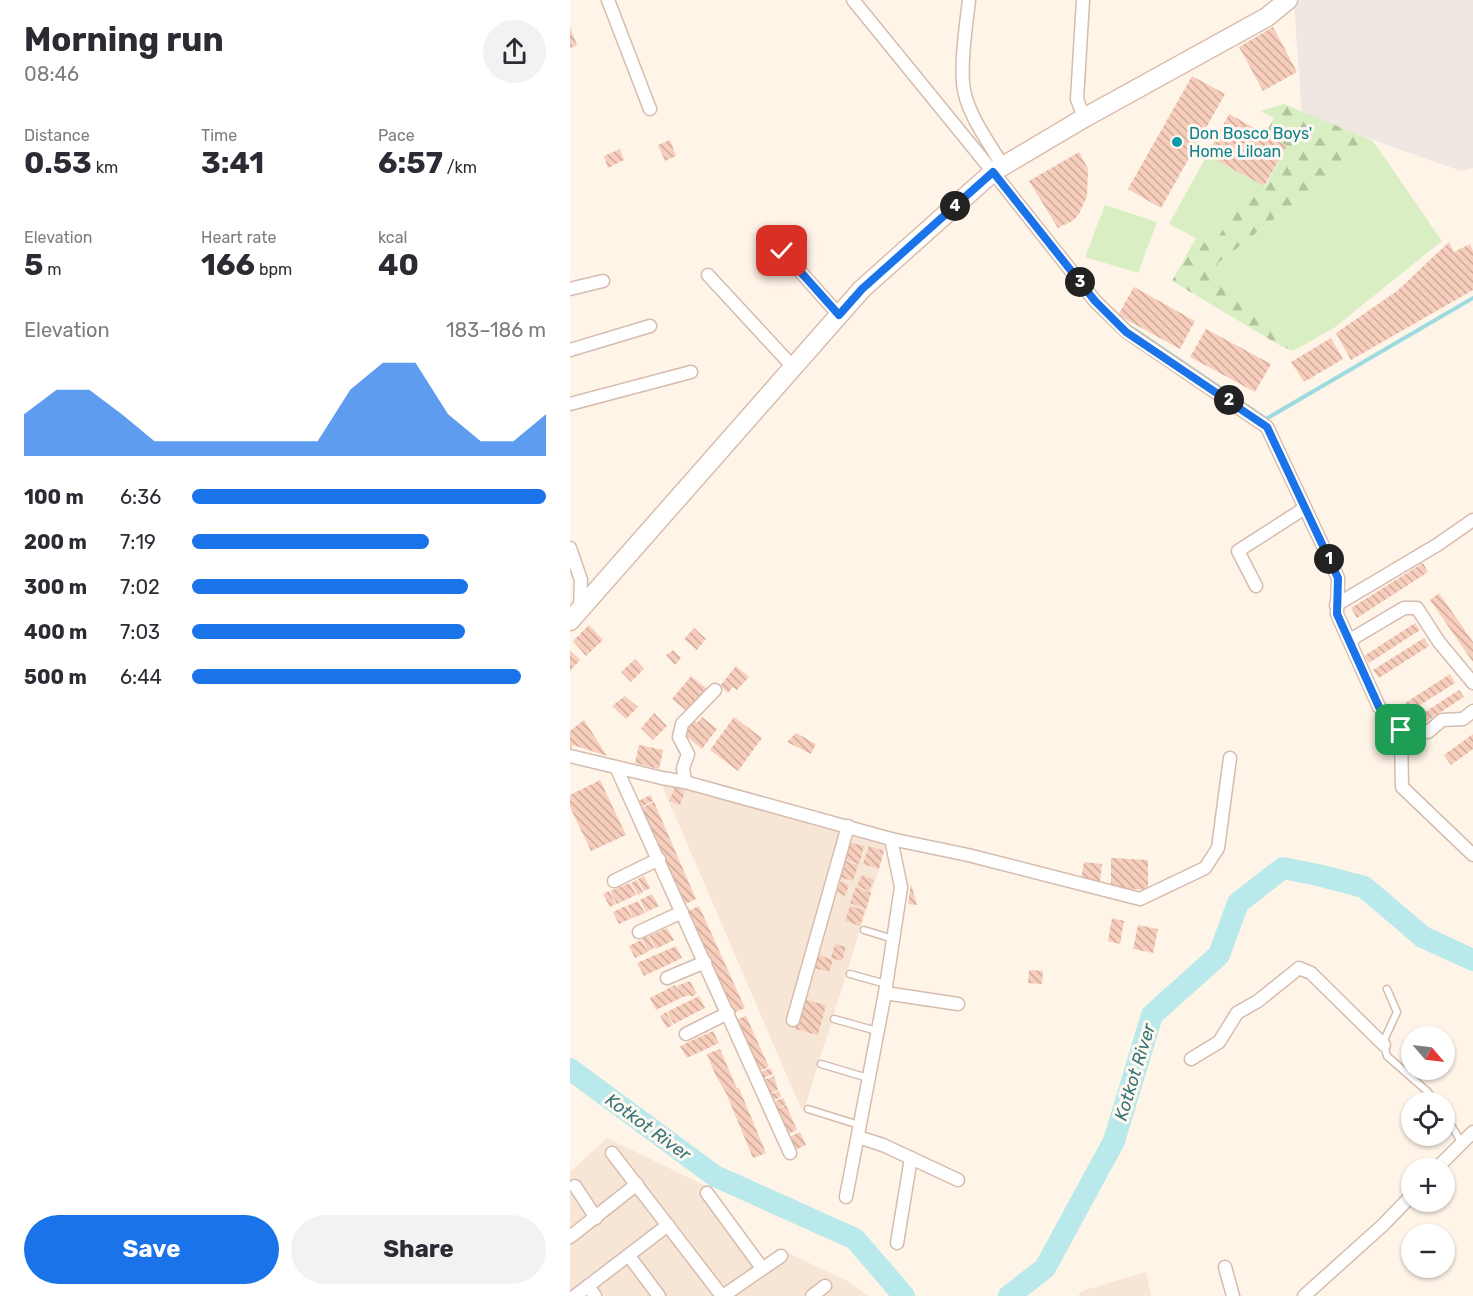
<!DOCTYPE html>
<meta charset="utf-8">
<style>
:root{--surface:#fff;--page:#f2f2f3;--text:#2b2b33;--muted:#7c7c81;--accent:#1a73e8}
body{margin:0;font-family:Rubik,sans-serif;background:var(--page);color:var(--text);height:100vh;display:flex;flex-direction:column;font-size:22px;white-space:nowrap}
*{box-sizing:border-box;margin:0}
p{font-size:20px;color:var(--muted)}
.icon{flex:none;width:33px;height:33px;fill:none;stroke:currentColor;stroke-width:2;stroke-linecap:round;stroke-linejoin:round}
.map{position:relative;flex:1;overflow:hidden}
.panel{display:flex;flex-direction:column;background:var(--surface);width:570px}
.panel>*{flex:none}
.needle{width:39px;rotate:118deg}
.buttons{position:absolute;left:831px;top:1026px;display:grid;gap:12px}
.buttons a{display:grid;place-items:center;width:54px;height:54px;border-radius:50%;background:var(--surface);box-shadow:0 2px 4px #0004;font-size:30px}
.pin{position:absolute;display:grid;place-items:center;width:51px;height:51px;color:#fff;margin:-26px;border-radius:12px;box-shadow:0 3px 9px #0006}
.km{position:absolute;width:30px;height:30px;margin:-15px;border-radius:50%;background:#222;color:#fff;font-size:16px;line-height:30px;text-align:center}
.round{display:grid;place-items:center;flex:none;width:63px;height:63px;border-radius:32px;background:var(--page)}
.head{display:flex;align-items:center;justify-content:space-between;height:102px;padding:0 24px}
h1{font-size:33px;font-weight:700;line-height:45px}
.metrics{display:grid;grid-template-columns:repeat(3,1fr);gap:9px;height:102px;padding:6px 24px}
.metrics div{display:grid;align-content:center}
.metrics b{font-size:30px;font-weight:700}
.metrics small{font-size:16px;font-weight:400}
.metrics p{font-size:16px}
.chart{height:168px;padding:12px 24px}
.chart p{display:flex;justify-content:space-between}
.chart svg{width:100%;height:108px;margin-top:6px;fill:var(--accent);opacity:.7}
.primary-button{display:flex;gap:12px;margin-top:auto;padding:12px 24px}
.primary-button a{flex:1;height:69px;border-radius:36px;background:var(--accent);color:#fff;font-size:24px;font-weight:700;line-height:69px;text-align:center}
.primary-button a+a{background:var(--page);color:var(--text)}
ul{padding:0 24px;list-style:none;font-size:20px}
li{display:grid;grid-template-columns:96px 72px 1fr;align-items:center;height:45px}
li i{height:15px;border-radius:8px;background:var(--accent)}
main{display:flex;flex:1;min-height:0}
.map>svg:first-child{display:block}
.residential{fill:#f7e5d5}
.industrial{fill:#efe7e1}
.forest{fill:url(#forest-firs)}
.pitch{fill:#d9efc3}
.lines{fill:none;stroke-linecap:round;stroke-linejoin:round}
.stream{stroke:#9edadf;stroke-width:4}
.river{stroke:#b9e9eb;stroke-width:22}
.building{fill:url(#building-back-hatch)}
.lane-casing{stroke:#d5bcae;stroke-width:9}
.street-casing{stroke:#d5bcae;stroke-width:15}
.secondary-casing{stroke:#dbbdad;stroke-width:21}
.lane{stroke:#fff;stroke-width:6}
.street{stroke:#fff;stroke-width:12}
.secondary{stroke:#fff;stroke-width:18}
.route-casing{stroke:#fff;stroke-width:12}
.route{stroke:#1a73e8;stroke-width:8}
.culture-dot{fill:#0f9aa8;stroke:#fff8f0;stroke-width:2}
.labels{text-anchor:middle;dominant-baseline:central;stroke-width:6;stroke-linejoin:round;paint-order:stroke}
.culture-label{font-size:16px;fill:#0d838f;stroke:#fff8f0;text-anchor:start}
.water-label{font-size:18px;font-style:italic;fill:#36767b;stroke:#fff8f0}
</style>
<main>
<section class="panel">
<div class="head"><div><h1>Morning run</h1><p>08:46</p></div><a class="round"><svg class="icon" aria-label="share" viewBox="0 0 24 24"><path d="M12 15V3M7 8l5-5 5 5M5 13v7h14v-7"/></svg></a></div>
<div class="metrics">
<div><p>Distance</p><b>0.53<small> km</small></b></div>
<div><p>Time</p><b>3:41</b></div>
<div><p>Pace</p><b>6:57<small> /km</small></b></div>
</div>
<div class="metrics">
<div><p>Elevation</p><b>5<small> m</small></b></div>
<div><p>Heart rate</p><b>166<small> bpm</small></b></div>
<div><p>kcal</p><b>40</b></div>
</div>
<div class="chart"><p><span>Elevation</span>183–186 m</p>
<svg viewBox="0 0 160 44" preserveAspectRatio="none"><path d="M0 44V27L10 17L20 17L30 27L40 38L50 38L60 38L70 38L80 38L90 38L100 17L110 6L120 6L130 27L140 38L150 38L160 27V44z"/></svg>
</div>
<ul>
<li><b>100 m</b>6:36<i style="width:100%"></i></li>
<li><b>200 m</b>7:19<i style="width:67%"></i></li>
<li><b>300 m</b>7:02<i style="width:78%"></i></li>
<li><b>400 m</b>7:03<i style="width:77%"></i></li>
<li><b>500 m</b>6:44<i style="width:93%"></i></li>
</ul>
<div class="primary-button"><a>Save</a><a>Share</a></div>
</section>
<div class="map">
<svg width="903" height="1296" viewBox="0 0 903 1296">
<defs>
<pattern id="forest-firs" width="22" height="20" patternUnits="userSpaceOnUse" patternTransform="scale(1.5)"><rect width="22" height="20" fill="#d9efc3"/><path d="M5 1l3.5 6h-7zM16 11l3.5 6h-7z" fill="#b5c4a0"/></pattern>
<pattern id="building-back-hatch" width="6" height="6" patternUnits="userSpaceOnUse" patternTransform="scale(1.5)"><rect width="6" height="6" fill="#f7cebc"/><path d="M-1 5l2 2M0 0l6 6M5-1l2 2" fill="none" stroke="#cdaa9b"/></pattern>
</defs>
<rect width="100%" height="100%" fill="#fff4e8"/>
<g class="residential">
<path d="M91,783l226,60 -84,270z"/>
<path d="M37,1138l101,49 53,72 23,-8 63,30 22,15h-299v-124z"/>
<path d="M576,1272l5,24h-73l4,-5z"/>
</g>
<path class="industrial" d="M729,0h174v168l-12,3 -159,-56 -8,-111z"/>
<path class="forest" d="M714,104l89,37 -156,123 76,87 -12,-5 -109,-65 24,-43 17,8 38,-67 14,7 22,-40 -22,-12 9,-16 -14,-7z"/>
<g class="pitch">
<path d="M803,141l69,100 -108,87 -41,23 -76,-87z"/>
<path d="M637,155l44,24 -38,68 -44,-23z"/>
<path d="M535,205l52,17 -19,51 -53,-16z"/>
</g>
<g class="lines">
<path class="stream" d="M562,328l134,91 207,-121"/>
<g class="river">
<path d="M0,1069l145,107 140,63 49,57"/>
<path d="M439,1296l36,-28 69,-127 38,-126 67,-60 19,-52 45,-35 35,7 46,12 59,50 50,23"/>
</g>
</g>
<g class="building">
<path d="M0,27l7,18 -7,3z"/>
<path d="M703,27l24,45 -34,19 -24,-44z"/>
<path d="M622,76l33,18 -64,114 -33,-19z"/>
<path d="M659,114l58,32 -23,40 -57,-31z"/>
<path d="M100,140l6,16 -11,5 -7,-16z"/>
<path d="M50,149l4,11 -16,8 -4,-12z"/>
<path d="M509,152l9,17 -1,27 -8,18 -5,6 -16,8 -29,-47z"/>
<path d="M879,242l5,10 16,-8 3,7v39l-122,70 -15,-27 61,-42z"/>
<path d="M564,287l61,34 -15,28 -62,-34z"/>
<path d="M636,329l65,35 -16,28 -65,-35z"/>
<path d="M761,338l12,21 -39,23 -13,-20z"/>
<path d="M853,563l5,9 -71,46 -6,-10z"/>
<path d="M869,593l34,49v20l-43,-62z"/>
<path d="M845,623l5,7 -51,33 -5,-7z"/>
<path d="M19,625l14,15 -17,16 -13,-15z"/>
<path d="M124,628l12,11 -9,11 -13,-11z"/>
<path d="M854,638l5,8 -50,32 -6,-8z"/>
<path d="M0,650l10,10 -10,11z"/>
<path d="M103,650l8,8 -6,7 -9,-10z"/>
<path d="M65,659l9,10 -13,13 -10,-10z"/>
<path d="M166,666l13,11 -12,13 -4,-3 -5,6 -8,-7z"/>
<path d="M880,674l5,9 -51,32 -5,-8z"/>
<path d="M121,676l16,13 -19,23 -16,-13z"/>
<path d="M889,690l5,7 -45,29 -5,-7z"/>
<path d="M55,696l13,11 -12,12 -14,-13z"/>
<path d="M84,713l13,13 -14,14 -12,-12z"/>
<path d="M132,717l15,12 -15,20 -20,-16 10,-14 5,4z"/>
<path d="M164,717l28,21 -24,33 -28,-21z"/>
<path d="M14,720l23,36 -34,-11 -3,4v-18z"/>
<path d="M226,733l20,11 -5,10 -24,-12z"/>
<path d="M903,734v15l-22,16 -7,-10z"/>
<path d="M69,745l24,5 -4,19 -24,-6z"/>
<path d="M30,780l26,55 -35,16 -21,-44v-12z"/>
<path d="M105,787l10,4 -5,14 -11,-4z"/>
<path d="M81,795l2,6 -12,6 -3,-6z"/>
<path d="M84,802l42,97 -13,6 -42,-97z"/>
<path d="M278,842l16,4 -5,18 -16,-5z"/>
<path d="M299,846l15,5 -5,18 -16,-5z"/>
<path d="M541,858l37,2v30l-37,-2z"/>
<path d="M273,860l15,5 -5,16 -15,-4z"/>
<path d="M514,862l18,2 -2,18 -19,-2z"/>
<path d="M292,875l12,5 -5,11 -12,-5z"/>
<path d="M74,876l6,12 -6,3 -6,-12z"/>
<path d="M67,880l6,12 -5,3 -7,-12z"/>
<path d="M271,881l8,4 -4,11 -8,-4z"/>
<path d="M60,883l6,12 -19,9 -7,-13z"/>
<path d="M341,884l6,21 -9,-1z"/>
<path d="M286,887l15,6 -5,16 -16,-6z"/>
<path d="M39,891l7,13 -6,3 -7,-13z"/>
<path d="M82,894l7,12 -13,6 -6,-12z"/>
<path d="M68,901l7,12 -12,5 -6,-12z"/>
<path d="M56,906l6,12 -13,6 -6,-12z"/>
<path d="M129,906l46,102 -13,6 -46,-102z"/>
<path d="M280,906l15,4 -5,16 -15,-5z"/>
<path d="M542,918l12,3 -4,23 -12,-3z"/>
<path d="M568,925l20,4 -5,24 -20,-4z"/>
<path d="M97,928l7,12 -18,9 -7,-13z"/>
<path d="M78,935l6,13 -6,3 -6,-12z"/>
<path d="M71,940l7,12 -13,6 -6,-12z"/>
<path d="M265,944l11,3 -4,14 -11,-3z"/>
<path d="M106,946l6,12 -38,18 -7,-13z"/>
<path d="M246,954l17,6 -4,12 -18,-5z"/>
<path d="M459,970l14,1 -1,13 -14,-1z"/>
<path d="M120,981l7,13 -6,3 -1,-2 -7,2 -27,13 -6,-12 25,-13 4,7 -2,-6z"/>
<path d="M129,996l6,12 -31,16 -7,-12z"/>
<path d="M233,999l23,6 -8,30 -23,-6z"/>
<path d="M96,1012l7,13 -6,3 -7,-12z"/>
<path d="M176,1016l23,51 -12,5 -24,-51z"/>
<path d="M143,1031l6,12 -32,15 -7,-12z"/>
<path d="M150,1049l14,33 3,6h2l27,65 -13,5 -27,-65 -11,-19 -8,-20z"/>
<path d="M201,1068l2,6 -12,5 -3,-6z"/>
<path d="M204,1076l4,14 -12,5 -5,-14z"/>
<path d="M209,1091l2,6 -12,5 -3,-6z"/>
<path d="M213,1098l3,6 -13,6 -3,-7z"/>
<path d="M216,1105l11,25 -13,6 -10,-26z"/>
<path d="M230,1132l6,13 -13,6 -6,-13z"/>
</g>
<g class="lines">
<defs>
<g id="lane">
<path d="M294,930l29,9"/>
<path d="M280,974l36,10"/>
<path d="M817,989l10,23 -12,26 -1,7 3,11 41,36 8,10"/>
<path d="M264,1019l43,12"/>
<path d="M251,1064l47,14"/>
<path d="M238,1109l51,16"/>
<path d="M874,1114l18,29"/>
</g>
<g id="street">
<path d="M38,0l42,109"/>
<path d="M283,0l140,172 102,129 32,31 140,95 71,151 -1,36 42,93 19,16 3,7 1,57 71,68"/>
<path d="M399,0c-3,27 -8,56 -6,83 2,28 26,60 40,83"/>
<path d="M513,0l-6,99 7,19"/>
<path d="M212,251l57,64"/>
<path d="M138,275l85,92"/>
<path d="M0,289l33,-8"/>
<path d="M0,350l80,-24"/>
<path d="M0,404l121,-32"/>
<path d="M0,548l11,32 -1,30"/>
<path d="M686,586l-18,-35 67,-43"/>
<path d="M766,605l101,-60 36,-25"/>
<path d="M781,643l4,-6 49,-29h13l22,34 34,41"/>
<path d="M858,732l14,-12 21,-1 10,-8"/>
<path d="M0,756l92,22 23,4 206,57 77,16 172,44 65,-31 13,-20 12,-90"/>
<path d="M46,767l174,386"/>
<path d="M115,782l-2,-14 5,-14 -9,-17 3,-13 33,-34"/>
<path d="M44,881l45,-22"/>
<path d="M69,932l43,-20"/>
<path d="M97,978l38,-16"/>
<path d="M315,993l73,11"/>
<path d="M223,1020l55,-194"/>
<path d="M116,1034l42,-21"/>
<path d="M621,1059l28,-17 18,-29 21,-12 41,-33 12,5 73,72"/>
<path d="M288,1137l25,8 75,35"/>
<path d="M42,1153l110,143"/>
<path d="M867,1168l36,-36"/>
<path d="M5,1186l21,32"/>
<path d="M137,1193l55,75"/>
<path d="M276,1197l39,-204 16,-106 -10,-48"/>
<path d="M0,1237l67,-53"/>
<path d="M327,1243l14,-85"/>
<path d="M59,1256l30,40"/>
<path d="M655,1267l8,29"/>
<path d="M18,1286l7,10"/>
<path d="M5,1296l93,-71"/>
<path d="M153,1296l58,-40"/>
<path d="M242,1296l13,-10"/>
<path d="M734,1296l79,-71 29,-30"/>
</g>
<path id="secondary" d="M0,621l292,-332 131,-117 91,-54 183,-101 21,-17"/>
</defs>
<use href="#lane" class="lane-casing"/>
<use href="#street" class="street-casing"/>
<use href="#secondary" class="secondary-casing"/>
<use href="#lane" class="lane"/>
<use href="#street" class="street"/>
<use href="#secondary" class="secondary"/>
</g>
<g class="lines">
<defs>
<path id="route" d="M212,251l57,64 23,-26 131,-117 102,129 31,31 141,95 71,151 -1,36 42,93 19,16 3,7"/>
</defs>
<use href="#route" class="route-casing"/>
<use href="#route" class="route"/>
</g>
<circle class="culture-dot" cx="607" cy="142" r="6"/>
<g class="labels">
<g class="culture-label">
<text x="619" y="133">Don Bosco Boys'<tspan x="619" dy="18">Home Liloan</tspan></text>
</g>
<g class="water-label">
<text transform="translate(565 1072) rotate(-73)">Kotkot River</text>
<text transform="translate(78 1127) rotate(36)">Kotkot River</text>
</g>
</g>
</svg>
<div class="buttons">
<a><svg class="needle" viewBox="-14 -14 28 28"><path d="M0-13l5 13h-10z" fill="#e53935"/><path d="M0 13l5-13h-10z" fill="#7c7c81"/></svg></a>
<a><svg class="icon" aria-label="locate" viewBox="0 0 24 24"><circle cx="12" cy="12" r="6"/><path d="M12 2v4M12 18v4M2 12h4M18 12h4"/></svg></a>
<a>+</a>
<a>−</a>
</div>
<div class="pin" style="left:831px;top:730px;background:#1e9e55"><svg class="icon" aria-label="arrive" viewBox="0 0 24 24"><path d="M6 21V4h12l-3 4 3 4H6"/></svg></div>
<div class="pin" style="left:212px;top:251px;background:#d93025"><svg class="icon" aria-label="check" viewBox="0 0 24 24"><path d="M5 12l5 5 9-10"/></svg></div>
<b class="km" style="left:759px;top:559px">1</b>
<b class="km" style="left:659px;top:400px">2</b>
<b class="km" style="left:510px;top:282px">3</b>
<b class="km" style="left:385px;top:206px">4</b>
</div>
</main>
